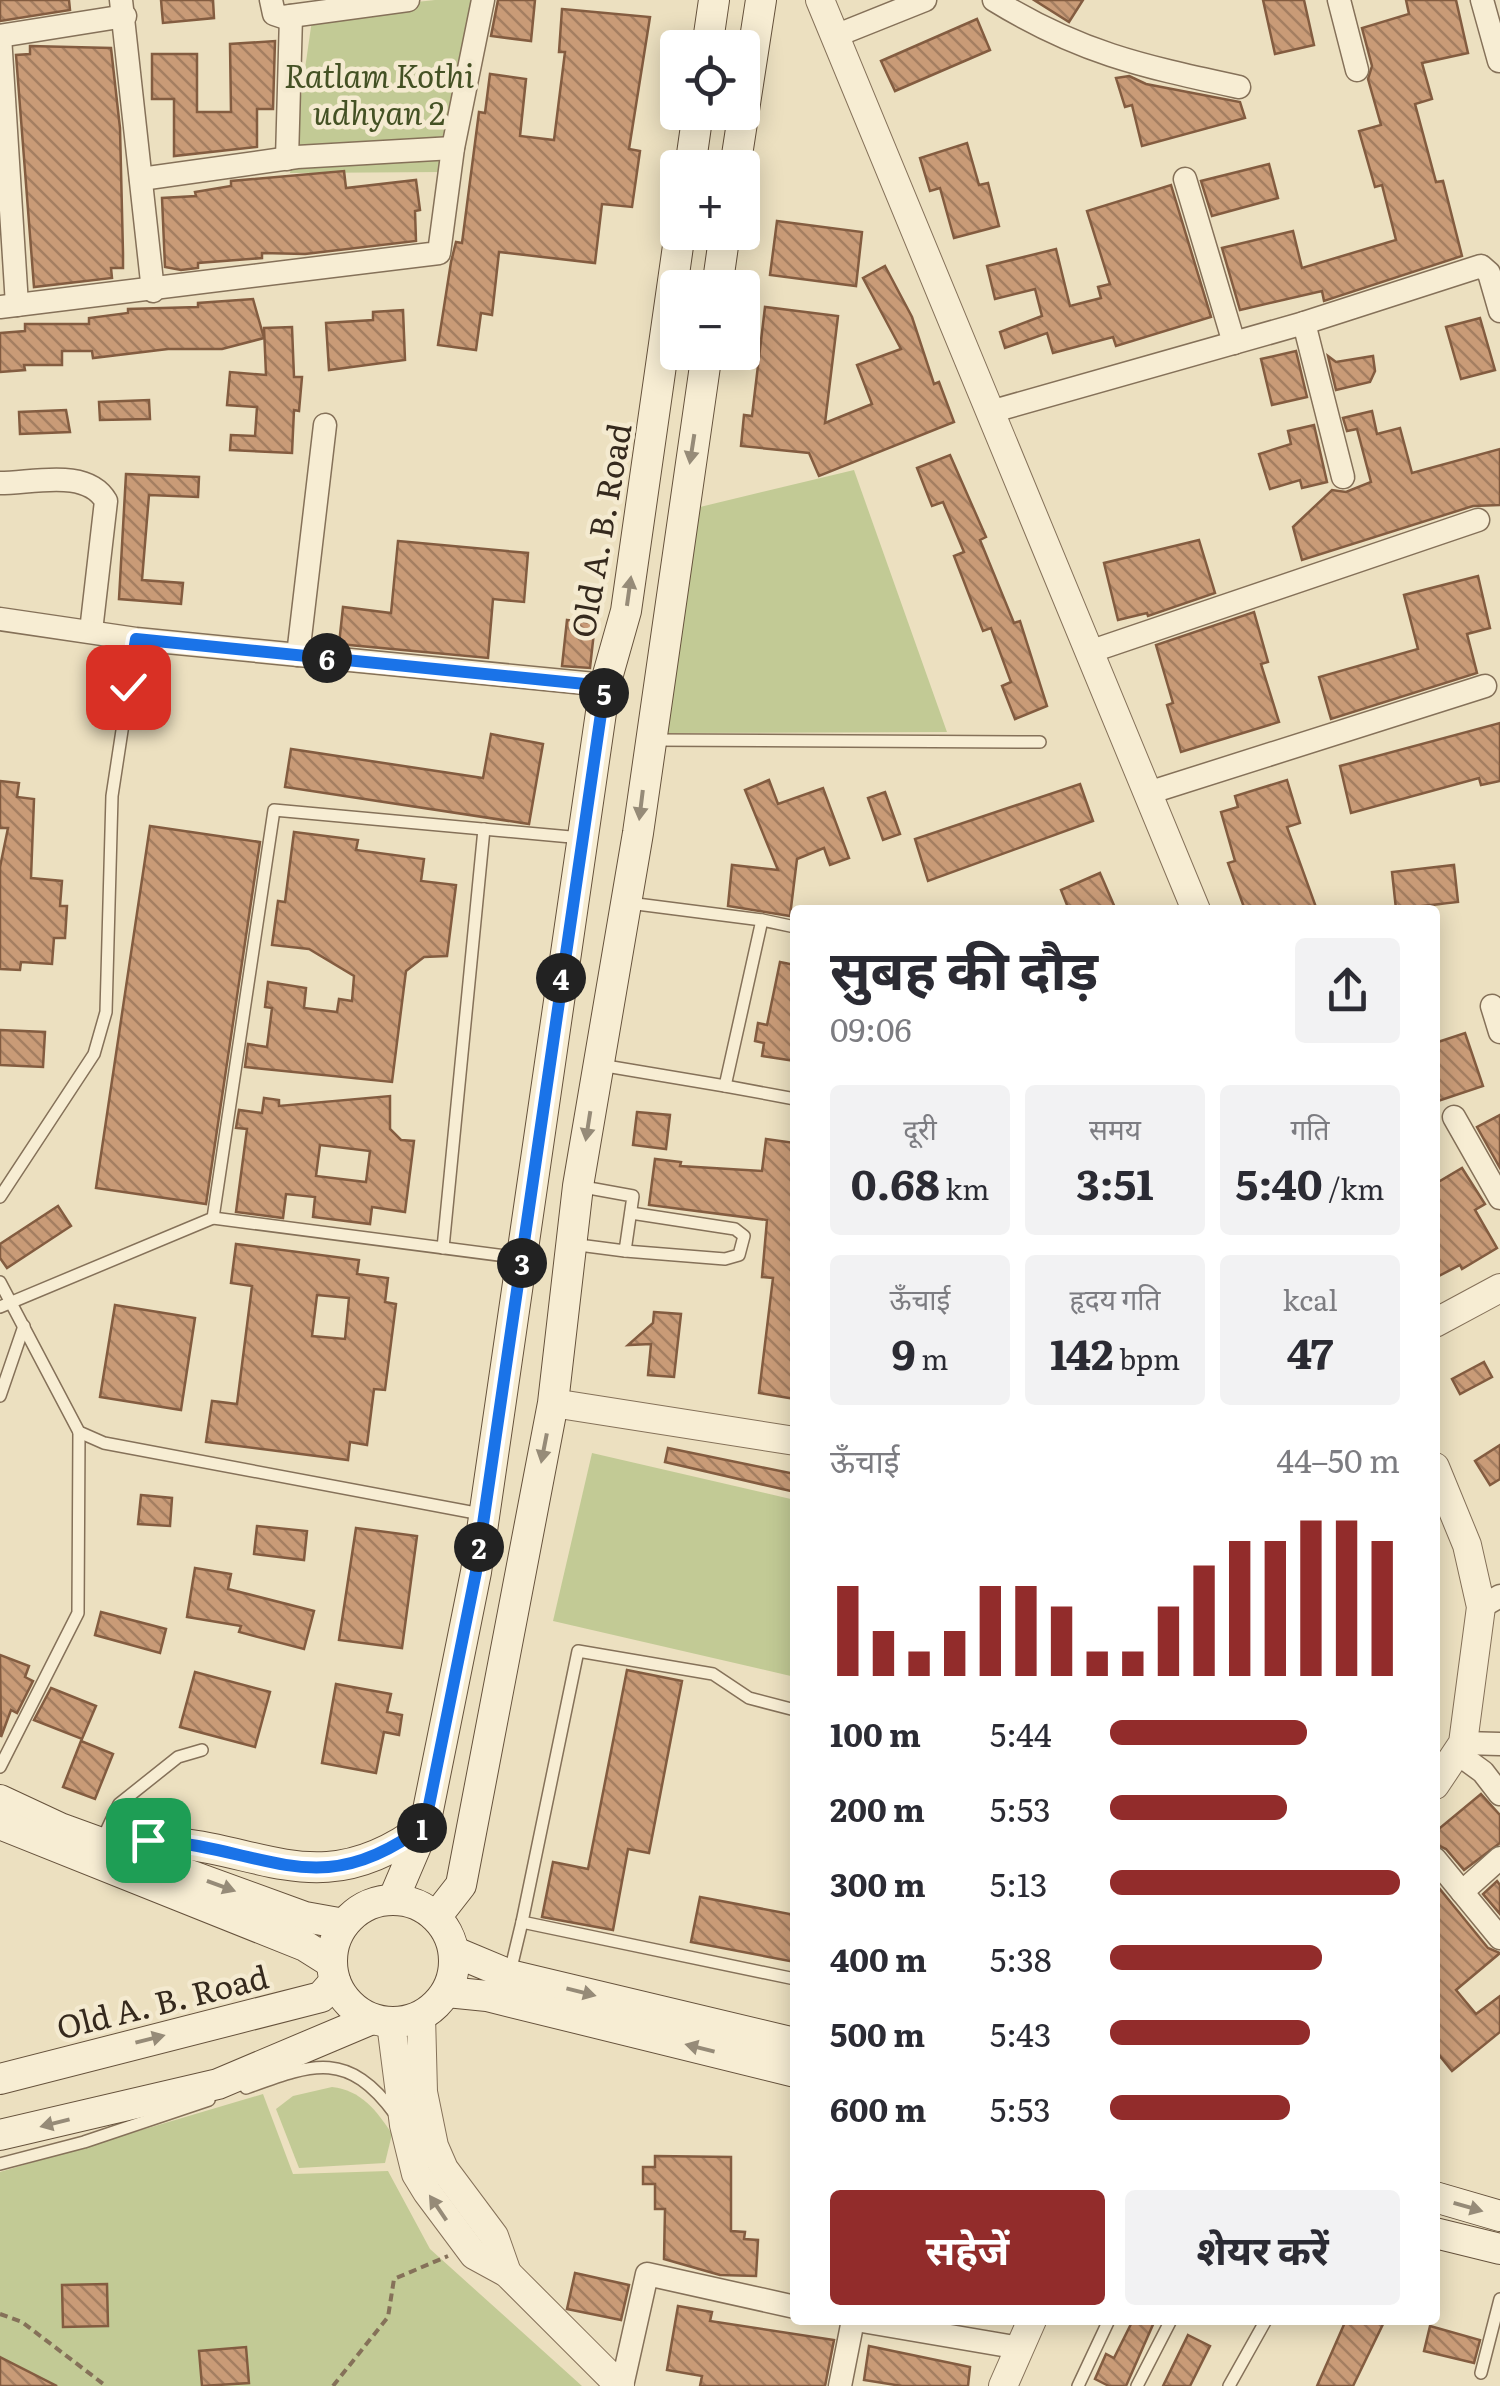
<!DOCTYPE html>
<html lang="hi">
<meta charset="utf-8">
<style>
:root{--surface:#fff;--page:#f2f2f3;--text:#2b2b33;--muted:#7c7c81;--accent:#922c2b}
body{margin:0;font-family:Literata,"Noto Sans Devanagari",serif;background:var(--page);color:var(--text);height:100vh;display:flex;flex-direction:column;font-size:38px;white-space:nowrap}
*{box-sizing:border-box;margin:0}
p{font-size:32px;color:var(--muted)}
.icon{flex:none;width:55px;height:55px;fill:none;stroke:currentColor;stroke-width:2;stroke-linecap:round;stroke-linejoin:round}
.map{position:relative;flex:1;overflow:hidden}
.drawer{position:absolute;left:790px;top:905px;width:650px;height:1420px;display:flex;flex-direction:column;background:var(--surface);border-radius:10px;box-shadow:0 5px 25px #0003}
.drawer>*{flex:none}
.tools{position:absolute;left:660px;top:30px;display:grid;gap:20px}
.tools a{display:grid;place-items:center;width:100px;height:100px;border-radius:10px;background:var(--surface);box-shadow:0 5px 25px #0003;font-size:50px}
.pin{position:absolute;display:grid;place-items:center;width:85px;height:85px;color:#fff;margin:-42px;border-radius:20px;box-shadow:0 5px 15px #0006}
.km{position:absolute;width:50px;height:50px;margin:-25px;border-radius:50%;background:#222;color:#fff;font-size:28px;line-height:50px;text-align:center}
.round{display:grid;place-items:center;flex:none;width:105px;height:105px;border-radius:10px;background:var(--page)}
.summary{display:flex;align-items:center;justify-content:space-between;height:170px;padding:0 40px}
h1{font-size:55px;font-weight:700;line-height:75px}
.stats{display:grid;grid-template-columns:repeat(3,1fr);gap:15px;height:170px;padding:10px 40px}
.stats div{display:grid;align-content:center;border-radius:10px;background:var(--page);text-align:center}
.stats b{font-size:42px;font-weight:700}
.stats small{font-size:28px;font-weight:400}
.stats p{font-size:28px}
.chart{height:280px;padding:20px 40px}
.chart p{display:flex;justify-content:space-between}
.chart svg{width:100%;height:180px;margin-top:10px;stroke:var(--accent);stroke-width:6}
.primary-button{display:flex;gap:20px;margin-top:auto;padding:20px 40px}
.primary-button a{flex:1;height:115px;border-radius:10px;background:var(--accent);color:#fff;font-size:40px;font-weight:700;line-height:115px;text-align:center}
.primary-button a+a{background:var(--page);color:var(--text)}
ul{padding:0 40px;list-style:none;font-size:32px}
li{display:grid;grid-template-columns:160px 120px 1fr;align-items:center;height:75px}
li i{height:25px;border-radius:12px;background:var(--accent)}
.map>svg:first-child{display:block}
.green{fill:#c2ca95}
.building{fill:url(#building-back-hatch);stroke:#835c40;stroke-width:2.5;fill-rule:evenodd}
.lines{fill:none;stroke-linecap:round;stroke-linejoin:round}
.service-casing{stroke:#857159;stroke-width:14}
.minor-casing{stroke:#857159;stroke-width:25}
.tertiary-casing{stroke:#857159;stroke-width:30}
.secondary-casing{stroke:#66523c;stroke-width:32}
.path{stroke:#857159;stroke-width:4;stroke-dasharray:8 5;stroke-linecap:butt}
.service{stroke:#f7edd3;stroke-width:11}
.minor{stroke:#f7edd3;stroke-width:22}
.tertiary{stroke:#f7edd3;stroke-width:28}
.secondary{stroke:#f7edd3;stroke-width:30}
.oneway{fill:#968b78}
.route-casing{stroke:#fff;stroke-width:20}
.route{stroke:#1a73e8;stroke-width:12}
.labels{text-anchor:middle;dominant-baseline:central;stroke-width:9;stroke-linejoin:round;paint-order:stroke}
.park-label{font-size:32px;font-style:italic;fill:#445124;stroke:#f4ead0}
.street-label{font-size:32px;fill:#35291d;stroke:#f4ead0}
</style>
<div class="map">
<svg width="1500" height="2386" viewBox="0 0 1500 2386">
<defs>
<pattern id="building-back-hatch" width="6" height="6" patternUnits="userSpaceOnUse" patternTransform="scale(2.5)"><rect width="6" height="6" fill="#c99b77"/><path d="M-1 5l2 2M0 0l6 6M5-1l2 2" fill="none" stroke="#a47e61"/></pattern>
</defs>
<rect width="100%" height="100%" fill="#ece0c0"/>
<g class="green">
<path d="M435,0h37l-27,172 -155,1 23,-160z"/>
<path d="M854,470l93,262 -283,1 36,-226z"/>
<path d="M592,1453l203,47v177l-242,-56z"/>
<path d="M332,2087c29,3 45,24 60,47l-7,29 -86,5 -23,-59 17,-13z"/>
<path d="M263,2094l30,80 95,-3 42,78 152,137h-582v-214z"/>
</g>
<g class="building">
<path d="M0,0h69l1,10 -70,11z"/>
<path d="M161,0h52l1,18 -51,5z"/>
<path d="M498,0h37l-4,41 -40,-5z"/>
<path d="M1034,0h49l-14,22z"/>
<path d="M1263,0h41l10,45 -39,9z"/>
<path d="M1406,0h50l12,53 -46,10 10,36 -17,5 21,78 7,-1 19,75 -138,45 -2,-10 -82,19 -18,-62 71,-17 9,37 94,-28 -14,-55 -7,2 -16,-56 22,-6 -13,-46 4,-13 -10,-38 47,-14z"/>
<path d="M562,9l88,8 -21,132 11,2 -8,56 -30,-3 -7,59 -96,-11 -7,63 -11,-2 -5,37 -38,-5 13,-83 5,-20 6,1 17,-131 6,1 5,-39 36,5 -6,57 34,4 11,-88h-6z"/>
<path d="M977,19l13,31 -95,41 -14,-30z"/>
<path d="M275,41l-2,68h-16v38l-83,9v-57h-22v-45h45v58h34l-1,-68z"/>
<path d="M30,46l81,2 9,80 3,125v15h-12l1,10 -78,9 -18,-232 14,-1z"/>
<path d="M1129,76l17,8 94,18 5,16 -103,28 -10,-41 -7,2 -9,-29z"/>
<path d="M967,143l12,42 9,-2 11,43 -45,12 -14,-50 -10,3 -10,-33z"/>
<path d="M1269,164l9,34 -66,18 -11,-35z"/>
<path d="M344,171l2,17 70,-8 4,30 -5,1 1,30 -111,13 -43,-1v5l-64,5v5l-17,2 -16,-3 -3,-69 34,-2 -1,-4 36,-6v-5z"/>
<path d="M1171,185l40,132 -95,29 -3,-9 -60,16 -6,-20 -42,15 -5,-16 42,-16 -7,-27 -40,10 -8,-33 69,-17 14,57 31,-8 -3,-11 12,-3 -23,-73z"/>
<path d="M777,221l85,11 -6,54 -86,-11z"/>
<path d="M885,266l27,51 22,67 5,-2 15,40 -135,54 -10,-23 -68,-7 3,-31 8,1 13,-109 73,9 -13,107 47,-19 -15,-39 44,-16 -38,-71z"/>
<path d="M253,299l11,39 -42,11h-54l-75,9 -1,-7h-30v14h-38l1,5 -25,2v-39l25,-2v-7h64v-6l39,-5v-4l70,-2v-4z"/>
<path d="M403,310l2,50 -76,10 -3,-47 47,-3v-8z"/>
<path d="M1480,318l15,52 -34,9 -15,-52z"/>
<path d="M292,327l2,50h8l-3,34 -5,-1 -2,43 -62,-3 1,-15 24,1 2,-29 -30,-2 3,-33 36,3 -2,-47z"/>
<path d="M1296,351l11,46 -35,8 -11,-46z"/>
<path d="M1328,356l8,6 37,-6 2,15 -5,11 -34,8z"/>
<path d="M149,400l1,19 -50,1 -1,-18z"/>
<path d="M66,410l4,22 -50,2 -1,-22z"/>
<path d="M1372,411l5,23 23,-6 12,45 88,-24v56l-27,1 -171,54 -9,-33 39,-37 14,2 25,-10 -14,-53 -10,2 -4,-13z"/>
<path d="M1314,425l13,57 -25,6 -2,-8 -30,9 -11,-35 32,-10 -3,-13z"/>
<path d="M950,455l36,82 -6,3 34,83 6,-2 27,85 -32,13 -13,-33 9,-4 -20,-54 -8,3 -29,-75 10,-4 -21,-50 -11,4 -15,-38z"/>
<path d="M126,474l73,3 -1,20 -49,-2 -7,85 41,3 -2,21 -62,-5z"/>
<path d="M1199,540l16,53 -67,23 -1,-3 -29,7 -14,-57z"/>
<path d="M398,541l130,12 -4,49 -31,-3 -5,59 -149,-14 4,-37 48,6z"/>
<path d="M1478,576l12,52 -23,6 10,39 -146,46 -12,-42 99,-28 -14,-54z"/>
<path d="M1254,612l14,50 -7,2 18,58 -98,30 -14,-47 6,-2 -17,-58z"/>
<path d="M567,620l28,3 -5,45 -28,-2z"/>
<path d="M1500,723v58l-19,4 -2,-7 -128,35 -11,-47z"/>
<path d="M491,734l52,10 -14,80 -244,-37 6,-38 192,29z"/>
<path d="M769,780l9,24 45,-16 26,70 -19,7 -6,-17 -27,11 -7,57 -62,-10 4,-41 46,5 -33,-80z"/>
<path d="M1287,780l13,43 -13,4 30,83h-72l-17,-47 7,-2 -14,-49 17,-5 -3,-11z"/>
<path d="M0,781l19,2 -2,14 17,2 -3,79 31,3 -2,25h7l-2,32h-11l-2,26 -31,-2 -1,8 -20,-1v-102l8,-39h-8z"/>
<path d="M1080,784l13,37 -165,60 -13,-42z"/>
<path d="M885,792l15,42 -17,6 -15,-42z"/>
<path d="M150,826l110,16 -54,362 -110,-16z"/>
<path d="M294,832l64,8 -2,10 68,9 -3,22 35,4 -9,71 -23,1 -18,14 -14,111 -147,-15 3,-23 19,3 5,-39 -7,-1 3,-25 38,6 -2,20 33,4 2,-13 13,2 2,-25 -45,-27 -37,-4 6,-44 7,1z"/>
<path d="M1454,865l4,37 -62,7 -4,-37z"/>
<path d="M1100,873l16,37h-47l-8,-20z"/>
<path d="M780,962l15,3v96l-33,-5 2,-13 -9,-2 3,-18 9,2z"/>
<path d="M0,1030l45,2 -2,35 -43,-2z"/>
<path d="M1465,1033l18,53 -48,16v-59z"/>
<path d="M390,1096v33l11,11 13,1 -9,71 -33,-5 -2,17 -57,-7 2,-20 -29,-3 -3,24 -47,-6 11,-83 -11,-1 3,-18 23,3 2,-15 15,2v6zM320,1145l50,6 -4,31 -50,-6z"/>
<path d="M637,1112l33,3 -4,34 -33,-4z"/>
<path d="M1500,1115v53l-23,-41z"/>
<path d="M766,1139l29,4v256l-36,-6 14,-115 -11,-1 5,-57 -118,-15 6,-46 26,3 -1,4 82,5z"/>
<path d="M1462,1168l23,36 -10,6 22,38 -35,21 -2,-4 -25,13v-94z"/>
<path d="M58,1206l13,20 -64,42 -7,-10v-14z"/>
<path d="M236,1244l123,16 -2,14 31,4 -3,24 11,2 -11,86 -11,-1 -7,56 -17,-3 -2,18 -142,-18 6,-41 25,3 15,-118 -21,-3zM317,1295l32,3 -4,41 -33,-3z"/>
<path d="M115,1305l80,13 -14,92 -81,-13z"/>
<path d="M654,1312l27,2 -7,63 -26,-2 3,-31 -23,1 25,-22z"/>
<path d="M1484,1362l8,15 -32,17 -8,-15z"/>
<path d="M1500,1445v34l-10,6 -15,-24z"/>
<path d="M668,1448l127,26v18l-130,-30z"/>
<path d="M141,1495l31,3 -2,28 -32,-2z"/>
<path d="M257,1526l50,5 -3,29 -50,-6z"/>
<path d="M356,1528l61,8 -15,112 -63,-8z"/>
<path d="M195,1568l36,6 -3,15 86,22 -10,38 -65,-17 2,-6 -54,-9z"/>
<path d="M101,1612l65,17 -6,24 -65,-18z"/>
<path d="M0,1655l29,11 -4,11 8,4 -16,32 -6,-3 -10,27z"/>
<path d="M627,1670l55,11 -33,172 -21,-4 -15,81 -71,-13 11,-55 35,7z"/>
<path d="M195,1672l75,20 -15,55 -75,-20z"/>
<path d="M336,1684l55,10 -4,18 15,3 -3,20 -15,-3 -8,41 -54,-10z"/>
<path d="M51,1688l45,18 -14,33 -48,-19z"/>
<path d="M81,1741l32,13 -18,45 -32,-12z"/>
<path d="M1481,1794l19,21v28l-36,27 -18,-21 -11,-5v-12z"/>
<path d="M1497,1881l3,4v29l-17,-20z"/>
<path d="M1435,1883l53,65 12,5 -44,37 20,24 24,-18v36l-48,39 -17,-21z"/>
<path d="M700,1897l95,18v47l-104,-20z"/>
<path d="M655,2156l76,1v74l14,1 -1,7 14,1 -2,36 -36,-1 -56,-16 1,-50h-10v-25h-12v-17h12z"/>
<path d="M575,2273l54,12 -8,35 -54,-11z"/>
<path d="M107,2284l1,42 -45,1 -1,-42z"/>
<path d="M678,2306l34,6 -2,9 124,19 -9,46h-125l2,-10 -35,-6z"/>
<path d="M1133,2320h22l-29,66h-17l-14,-7 11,-25 8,4z"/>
<path d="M1346,2320h39l-32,66h-36z"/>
<path d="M1430,2326l50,14 -6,23 -50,-12z"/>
<path d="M1188,2335l22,11 -20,40h-27z"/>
<path d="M869,2346l101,21 -2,19h-66l-38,-6z"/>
<path d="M246,2347l3,36 -47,3 -3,-35z"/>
<path d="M0,2357l57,29h-57z"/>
</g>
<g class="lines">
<defs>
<g id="service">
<path d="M653,740l387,2"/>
<path d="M762,920l33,7"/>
<path d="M600,1065l125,21 37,-166 -133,-17"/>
<path d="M725,1086l70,13"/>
<path d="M0,1197l94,-143 12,-42 6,-216 24,-157"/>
<path d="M213,1218l308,40"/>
<path d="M571,1244l54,7 8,-55 -55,-10"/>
<path d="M443,1248l41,-419"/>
<path d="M625,1251l100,8 14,-4 5,-19 -9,-7 -104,-16"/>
<path d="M0,1282l79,150 25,11 377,71"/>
<path d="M0,1307l213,-89 61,-408 308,28"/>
<path d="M0,1396l24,-70"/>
<path d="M795,1710l-46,-12 -36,-24 -135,-23 -56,271 273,57"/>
<path d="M0,1767l78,-154 1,-181"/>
<path d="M101,1842l18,-38 59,-47 24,-7"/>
<path d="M510,1972l12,-50"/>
<path d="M246,2088c66,-24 101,-39 149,26"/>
<path d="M0,2164l84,-22 125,-42"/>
<path d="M1481,2373l19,-74"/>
<path d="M1078,2386l31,-66"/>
<path d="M1137,2386l34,-66"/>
<path d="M1229,2386l37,-66"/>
</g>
<g id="minor">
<path d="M121,0l32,291"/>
<path d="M271,0l3,14 9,3 125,-17"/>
<path d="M994,0c86,53 148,66 245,87"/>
<path d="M1339,0l18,70"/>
<path d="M1482,0l17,61"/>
<path d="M0,36l17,269"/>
<path d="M0,36l125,-20"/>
<path d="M835,36l90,-36"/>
<path d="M287,159l4,-143"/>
<path d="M141,179l156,-22 156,-9"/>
<path d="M1185,179l49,164"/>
<path d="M0,307l439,-54 14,-105 30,-148"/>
<path d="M1304,323l39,154"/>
<path d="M990,412l314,-89 177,-57 8,7 11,38"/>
<path d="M0,483c33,0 87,-15 106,18l-15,130"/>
<path d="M0,619l136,20 469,46"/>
<path d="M1089,652l389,-132"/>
<path d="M298,655l27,-230"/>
<path d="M1148,793l337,-107"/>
<path d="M1492,1006l8,26"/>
<path d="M1454,1117l46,81"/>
<path d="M1481,1607l19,-11"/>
<path d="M1463,1743l37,1"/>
<path d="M1457,1753l26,19 17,22"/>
<path d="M1435,1859l65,79"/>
<path d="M1462,1892l38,-34"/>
<path d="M856,2320l164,28"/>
<path d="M622,2386l25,-112 148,33"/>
<path d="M840,2386l13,-66"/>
</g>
<g id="tertiary">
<path d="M820,0l376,910"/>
<path d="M1435,1323l65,-35"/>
<path d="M553,1403l242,38"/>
<path d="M1435,1467l32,78 14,62 -18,136 -28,42"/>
<path d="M421,2016l2,76 11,54 10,23 50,67 13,37"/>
<path d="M391,2023l13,102 12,49 11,18 47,63 33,18 113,113"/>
<path d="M1003,2386l29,-66"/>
</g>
<g id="secondary">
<path d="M707,48l7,-48"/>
<path d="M690,168l8,-56"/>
<path d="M735,168l26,-168"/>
<path d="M717,288l8,-56"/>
<path d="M0,1800l60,28 245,89 39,7"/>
<path d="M0,1824l305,122 27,17"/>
<path d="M114,1846c126,-23 189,72 310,-19"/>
<circle cx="393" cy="1961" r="61"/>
<path d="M393,1900l32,-75 51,-253 129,-887 21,-74 54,-379"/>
<path d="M436,1917l25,-32 92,-482 25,-217 60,-353 69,-481"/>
<path d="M455,1952l55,23 285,68"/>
<path d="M447,1992l40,4 308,76"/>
<path d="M0,2079l321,-82 14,-16"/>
<path d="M0,2135l218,-51 154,-65"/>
<path d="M1435,2197l65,19"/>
<path d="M1435,2233l65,16"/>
</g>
</defs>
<use href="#service" class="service-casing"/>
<use href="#minor" class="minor-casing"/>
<use href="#tertiary" class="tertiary-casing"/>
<use href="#secondary" class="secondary-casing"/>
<g class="path">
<path d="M0,2314l22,8 84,64"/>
<path d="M333,2386l55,-69 6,-38 54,-23"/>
</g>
<use href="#service" class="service"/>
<use href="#minor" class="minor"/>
<use href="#tertiary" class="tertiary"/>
<use href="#secondary" class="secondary"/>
</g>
<defs><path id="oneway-solid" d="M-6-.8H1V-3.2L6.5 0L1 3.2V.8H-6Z" transform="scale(2.5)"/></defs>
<g class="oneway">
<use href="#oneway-solid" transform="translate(692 449) rotate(99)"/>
<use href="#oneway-solid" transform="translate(629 591) rotate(-82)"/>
<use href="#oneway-solid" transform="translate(641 805) rotate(97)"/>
<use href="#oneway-solid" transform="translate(588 1126) rotate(99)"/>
<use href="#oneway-solid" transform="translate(544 1448) rotate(101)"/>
<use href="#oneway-solid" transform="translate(221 1886) rotate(20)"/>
<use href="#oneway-solid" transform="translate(581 1992) rotate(14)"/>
<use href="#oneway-solid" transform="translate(150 2039) rotate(-14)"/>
<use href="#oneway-solid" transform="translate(700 2048) rotate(-166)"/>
<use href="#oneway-solid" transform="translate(55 2123) rotate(166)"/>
<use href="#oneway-solid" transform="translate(1468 2207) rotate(16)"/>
<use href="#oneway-solid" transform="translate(438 2208) rotate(-124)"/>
</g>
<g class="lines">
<defs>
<path id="route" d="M128,687l8,-48 469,47 -129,886 -51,253c-107,82 -161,21 -277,15"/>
</defs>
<use href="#route" class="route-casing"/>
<use href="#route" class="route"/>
</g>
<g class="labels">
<g class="park-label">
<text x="379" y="74">Ratlam Kothi<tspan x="379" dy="37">udhyan 2</tspan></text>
</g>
<g class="street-label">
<text transform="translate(599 530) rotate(-80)">Old A. B. Road</text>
<text transform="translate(162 2000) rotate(-14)">Old A. B. Road</text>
</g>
</g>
</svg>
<div class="tools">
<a><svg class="icon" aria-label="locate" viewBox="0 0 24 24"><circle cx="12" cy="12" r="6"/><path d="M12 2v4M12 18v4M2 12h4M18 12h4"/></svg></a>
<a>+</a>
<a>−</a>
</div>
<div class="pin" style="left:148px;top:1840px;background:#1e9e55"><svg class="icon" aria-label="arrive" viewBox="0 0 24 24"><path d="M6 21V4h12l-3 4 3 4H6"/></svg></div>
<div class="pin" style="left:128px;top:687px;background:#d93025"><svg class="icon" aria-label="check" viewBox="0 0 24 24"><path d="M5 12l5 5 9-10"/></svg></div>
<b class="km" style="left:422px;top:1828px">1</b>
<b class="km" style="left:479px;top:1547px">2</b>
<b class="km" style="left:522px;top:1263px">3</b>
<b class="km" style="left:561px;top:978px">4</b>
<b class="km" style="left:604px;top:693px">5</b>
<b class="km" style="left:327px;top:658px">6</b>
<section class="drawer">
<div class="summary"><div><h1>सुबह की दौड़</h1><p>09:06</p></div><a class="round"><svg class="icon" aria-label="share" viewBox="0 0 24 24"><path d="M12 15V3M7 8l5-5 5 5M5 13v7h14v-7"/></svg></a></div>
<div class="stats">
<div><p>दूरी</p><b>0.68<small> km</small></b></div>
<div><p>समय</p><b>3:51</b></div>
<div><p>गति</p><b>5:40<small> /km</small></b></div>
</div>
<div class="stats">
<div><p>ऊँचाई</p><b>9<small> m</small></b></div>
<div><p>हृदय गति</p><b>142<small> bpm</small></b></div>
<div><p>kcal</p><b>47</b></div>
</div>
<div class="chart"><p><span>ऊँचाई</span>44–50 m</p>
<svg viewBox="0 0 160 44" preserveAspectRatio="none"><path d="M5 44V22M15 44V33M25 44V38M35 44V33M45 44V22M55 44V22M65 44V27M75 44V38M85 44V38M95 44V27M105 44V17M115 44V11M125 44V11M135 44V6M145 44V6M155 44V11"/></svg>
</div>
<ul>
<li><b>100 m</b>5:44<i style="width:68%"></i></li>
<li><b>200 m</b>5:53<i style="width:61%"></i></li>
<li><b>300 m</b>5:13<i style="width:100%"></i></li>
<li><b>400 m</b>5:38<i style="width:73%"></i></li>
<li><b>500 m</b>5:43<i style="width:69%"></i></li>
<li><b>600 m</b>5:53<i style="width:62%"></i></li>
</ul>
<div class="primary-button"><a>सहेजें</a><a>शेयर करें</a></div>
</section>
</div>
